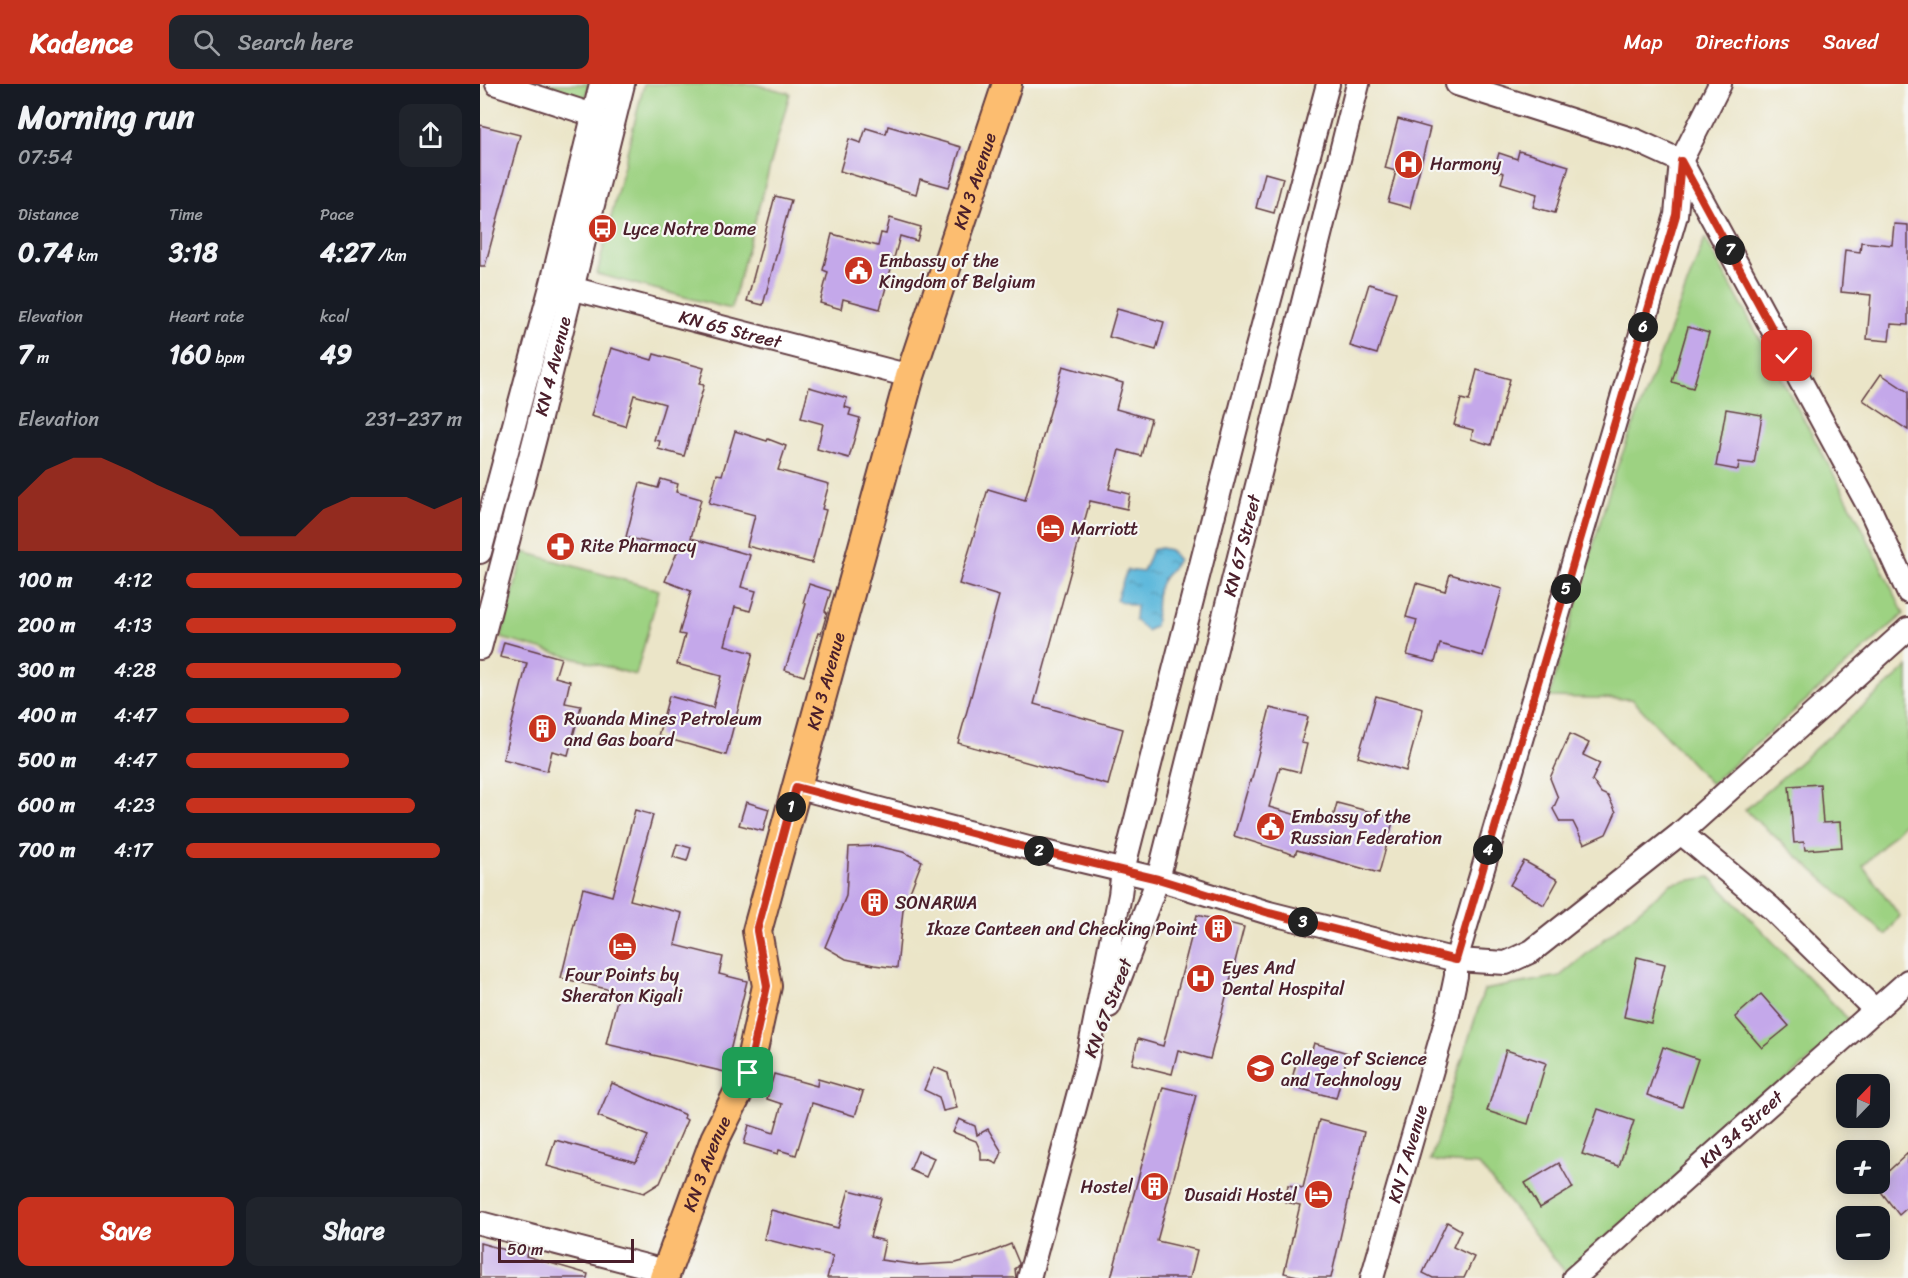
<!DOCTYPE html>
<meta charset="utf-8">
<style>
:root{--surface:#171b24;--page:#20242c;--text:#f1f3f6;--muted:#9ea1a6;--accent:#c8321e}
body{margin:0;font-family:Sriracha,sans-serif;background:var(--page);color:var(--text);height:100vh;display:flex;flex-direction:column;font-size:22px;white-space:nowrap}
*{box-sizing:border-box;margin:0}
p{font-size:20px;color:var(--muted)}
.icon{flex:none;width:33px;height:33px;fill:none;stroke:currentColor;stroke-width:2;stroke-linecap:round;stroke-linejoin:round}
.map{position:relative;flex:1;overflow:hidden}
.details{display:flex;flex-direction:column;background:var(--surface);width:480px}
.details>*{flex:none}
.needle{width:39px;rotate:23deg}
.tools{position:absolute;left:1356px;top:990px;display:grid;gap:12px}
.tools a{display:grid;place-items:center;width:54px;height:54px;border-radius:12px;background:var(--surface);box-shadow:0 3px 15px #0003;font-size:30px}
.scale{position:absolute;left:18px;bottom:15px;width:136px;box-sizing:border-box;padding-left:6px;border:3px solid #4a1f2b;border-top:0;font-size:16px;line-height:21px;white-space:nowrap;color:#4a1f2b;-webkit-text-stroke:4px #f6f6f2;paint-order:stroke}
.pin{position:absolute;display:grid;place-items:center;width:51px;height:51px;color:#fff;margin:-26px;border-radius:12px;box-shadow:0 3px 9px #0006}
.km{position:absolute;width:30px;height:30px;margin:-15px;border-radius:50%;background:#222;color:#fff;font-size:16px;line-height:30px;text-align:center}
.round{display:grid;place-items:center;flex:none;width:63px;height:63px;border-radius:12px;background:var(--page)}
.summary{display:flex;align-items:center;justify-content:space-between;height:102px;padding:0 18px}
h1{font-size:33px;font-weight:800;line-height:45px}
.stats{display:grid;grid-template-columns:repeat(3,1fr);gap:9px;height:102px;padding:6px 18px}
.stats div{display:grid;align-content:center}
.stats b{font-size:26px;font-weight:800}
.stats small{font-size:16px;font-weight:400}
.stats p{font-size:16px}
.chart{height:168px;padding:12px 18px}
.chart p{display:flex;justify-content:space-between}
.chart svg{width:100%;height:108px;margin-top:6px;fill:var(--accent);opacity:.7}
.button{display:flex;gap:12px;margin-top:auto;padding:12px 18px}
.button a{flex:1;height:69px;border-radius:12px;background:var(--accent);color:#fff;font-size:24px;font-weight:800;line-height:69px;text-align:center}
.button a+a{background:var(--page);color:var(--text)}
ul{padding:0 18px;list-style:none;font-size:20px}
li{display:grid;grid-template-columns:96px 72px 1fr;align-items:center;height:45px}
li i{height:15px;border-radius:8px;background:var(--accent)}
header{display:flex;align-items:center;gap:36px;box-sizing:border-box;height:84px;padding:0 30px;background:var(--accent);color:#fff}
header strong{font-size:28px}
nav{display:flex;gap:33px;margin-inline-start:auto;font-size:21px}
.search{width:420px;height:54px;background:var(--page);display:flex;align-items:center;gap:15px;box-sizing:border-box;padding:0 21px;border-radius:12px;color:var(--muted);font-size:22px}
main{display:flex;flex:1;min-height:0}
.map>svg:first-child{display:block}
.green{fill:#9dd282;stroke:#747856;stroke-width:1.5}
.water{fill:url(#water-ripples);stroke:#546c84;stroke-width:1.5}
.building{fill:#c4a8ea}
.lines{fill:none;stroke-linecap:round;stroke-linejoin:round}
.minor-casing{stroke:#623d43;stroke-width:26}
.major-casing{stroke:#623d43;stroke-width:32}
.minor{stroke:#fff;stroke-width:22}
.major{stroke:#fcbd6f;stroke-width:28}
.route-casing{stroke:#fff;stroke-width:12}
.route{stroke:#c8321e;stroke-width:8}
.labels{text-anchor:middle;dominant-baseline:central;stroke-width:4.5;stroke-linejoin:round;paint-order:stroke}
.poi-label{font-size:18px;fill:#4a1f2b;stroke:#f6f6f2;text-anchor:start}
.street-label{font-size:18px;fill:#4a1f2b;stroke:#f6f6f2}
</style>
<header>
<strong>Kadence</strong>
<div class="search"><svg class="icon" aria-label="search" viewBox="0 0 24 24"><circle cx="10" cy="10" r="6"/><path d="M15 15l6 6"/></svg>Search here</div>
<nav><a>Map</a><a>Directions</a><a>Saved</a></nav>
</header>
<main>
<section class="details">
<div class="summary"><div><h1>Morning run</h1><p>07:54</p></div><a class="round"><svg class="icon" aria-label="share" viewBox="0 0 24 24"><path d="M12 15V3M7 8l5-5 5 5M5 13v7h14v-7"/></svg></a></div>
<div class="stats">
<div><p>Distance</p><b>0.74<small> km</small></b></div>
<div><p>Time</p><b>3:18</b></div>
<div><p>Pace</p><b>4:27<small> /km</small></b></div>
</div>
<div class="stats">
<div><p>Elevation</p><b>7<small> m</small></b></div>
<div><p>Heart rate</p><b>160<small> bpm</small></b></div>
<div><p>kcal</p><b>49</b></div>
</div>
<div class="chart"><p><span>Elevation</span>231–237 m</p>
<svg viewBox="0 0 160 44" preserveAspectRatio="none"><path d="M0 44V22L10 11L20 6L30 6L40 11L50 17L60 22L70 27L80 38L90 38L100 38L110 27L120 22L130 22L140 22L150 27L160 22V44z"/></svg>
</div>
<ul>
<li><b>100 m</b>4:12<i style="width:100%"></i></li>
<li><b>200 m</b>4:13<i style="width:98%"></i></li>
<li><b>300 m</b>4:28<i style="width:78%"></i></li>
<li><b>400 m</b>4:47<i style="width:59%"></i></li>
<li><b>500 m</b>4:47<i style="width:59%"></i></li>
<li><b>600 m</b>4:23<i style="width:83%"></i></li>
<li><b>700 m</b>4:17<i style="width:92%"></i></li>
</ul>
<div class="button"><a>Save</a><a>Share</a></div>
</section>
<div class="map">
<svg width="1428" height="1194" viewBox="0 0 1428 1194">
<defs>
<pattern id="water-ripples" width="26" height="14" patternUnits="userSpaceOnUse" patternTransform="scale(1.5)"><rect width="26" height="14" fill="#5fb9dc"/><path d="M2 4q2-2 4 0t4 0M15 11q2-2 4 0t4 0" fill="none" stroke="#5096b3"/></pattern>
</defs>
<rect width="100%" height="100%" fill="#f6f6f2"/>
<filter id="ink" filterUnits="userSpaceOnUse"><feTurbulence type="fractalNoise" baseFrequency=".0167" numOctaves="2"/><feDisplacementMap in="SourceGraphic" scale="12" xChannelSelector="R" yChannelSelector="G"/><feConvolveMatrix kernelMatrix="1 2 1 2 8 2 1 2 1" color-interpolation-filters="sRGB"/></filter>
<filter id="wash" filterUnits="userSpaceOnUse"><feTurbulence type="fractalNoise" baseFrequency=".008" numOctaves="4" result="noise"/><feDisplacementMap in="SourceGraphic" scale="24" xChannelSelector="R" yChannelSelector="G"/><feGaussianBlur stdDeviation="1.35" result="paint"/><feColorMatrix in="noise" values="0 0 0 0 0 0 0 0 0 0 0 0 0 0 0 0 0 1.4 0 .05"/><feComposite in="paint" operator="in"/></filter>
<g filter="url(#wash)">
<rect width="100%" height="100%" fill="#ebe5c8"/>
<g class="green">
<path d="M30,0h79l-6,22z"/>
<path d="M164,0h110l36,9 -59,216 -134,-35z"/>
<path d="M1225,154l154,283 45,93 -193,170 -79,-85 -83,-2 64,-219z"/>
<path d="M44,468l135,38 -23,85 -135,-37z"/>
<path d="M1428,583v152l-45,47 37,50 -14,19 -141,-125z"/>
<path d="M1230,793l142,146 -286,250 -87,-108 -49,-4 54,-171 76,-14 112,-93z"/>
</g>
<path class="water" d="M681,464l9,2 8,9c-5,12 -13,14 -17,24 -7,13 -3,28 -6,43l-8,5 -12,-11 1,-14 -20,-6 11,-30 16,2 9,-22z"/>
<g id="blocks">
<g class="building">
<path d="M918,35l32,9 -20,80 -22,-6 8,-31 -11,-3z"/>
<path d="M0,41l40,10 -35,131h-5z"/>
<path d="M408,42l73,21 -12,40 -29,-8 -4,15 -76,-23 9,-32 12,4 5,-15 20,6z"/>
<path d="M1039,67l50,15 -14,47 -22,-6 4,-13 -36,-11 3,-10 -10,-3 5,-17 18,6z"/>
<path d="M785,89l18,5 -9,35 -18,-5z"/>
<path d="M295,112l16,4 -28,105 -16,-4z"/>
<path d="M410,134l31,9 -4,14 -17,-5 -20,73 -37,-10 -2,10 -21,-6 8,-31 -5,-2 9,-36 46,12 3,-13 5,1z"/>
<path d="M1414,140l14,1v100l-17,-1 -2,17 -22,-2 4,-44 -30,-3 4,-42 15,2 1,-10 31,3z"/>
<path d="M889,200l27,8 -19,62 -27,-8z"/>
<path d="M637,225l47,13 -8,28 -47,-13z"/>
<path d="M1208,243l21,6 -16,55 -21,-6z"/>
<path d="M131,264l41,12 2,-6 50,14 -5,16 5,1 -20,71 -26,-7 2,-8 -6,-1 11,-36 -31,-9 -9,31 -34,-10z"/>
<path d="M583,282l60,17 -7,26 35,10 -10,37 -22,-6 -10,39 21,5 -3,15 -37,-8 -56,203 89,25 -15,56 -150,-42 41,-147 -40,-12 29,-95 37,11z"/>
<path d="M997,286l33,9 -19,66 -20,-6 2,-9 -19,-5 7,-26 8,2z"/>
<path d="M1401,290l27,18v38l-45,-30z"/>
<path d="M329,303l38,11 -2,9 6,2 -2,6 11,3 -11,40 -32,-9 6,-25 -22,-6z"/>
<path d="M1246,325l36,6 -8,49 -15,-2 -1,8 -22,-4z"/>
<path d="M255,347l32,10 1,-2 18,7 -8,24 51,14 -7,25 4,1 -14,53 -65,-17 8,-31 -46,-12 8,-29 5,1z"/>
<path d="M181,395l17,5 -2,8 25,7 -10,39 59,17 -9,32 15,4 -6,20 -15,-4 -10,38 28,8 -27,102 -68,-19 11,-40 44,12 8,-32 -44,-12 8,-29 -6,-1 12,-43 -26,-10 13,-31 -52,-13 14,-54 18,5z"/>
<path d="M970,490l52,15 -19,67 -43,-12 -5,18 -28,-7 10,-35 -11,-3 10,-34 29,8z"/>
<path d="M329,500l22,7 -6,20 2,2 -6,21 -3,-1 -14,43 -19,-6 21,-66 -3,-1z"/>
<path d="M24,558l57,16 -6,19 15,4 -5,22 16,3 -13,49 -16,-4 -5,20 -44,-12 24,-96 -27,-6z"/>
<path d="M896,612l47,13 -17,62 -48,-14z"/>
<path d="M790,624l38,9 -7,26 6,1 -7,28 -20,-5 -11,40 62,18 6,-22 57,15 -15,55 -82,-23 -2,5 -61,-19 16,-55 1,1z"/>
<path d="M1090,650l19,9 -6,12 17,8 -8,17 9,13 7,3 8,16 -10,22 -22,10 -11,-22h-13l-7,-13 5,-11 -8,-20z"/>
<path d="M1340,700l3,39 17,-1 2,25 -37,3 -1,-8 -10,1 -5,-57z"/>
<path d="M266,718l23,7 -6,22 -24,-6z"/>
<path d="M155,726l18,5 -23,85 52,13 -7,32 48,12 -4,17 28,7 -22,91 -119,-28 13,-52 -58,-14 22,-90 29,8z"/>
<path d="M197,760l14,4 -4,13 -14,-4z"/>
<path d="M397,762l26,6 19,9 -19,49 -6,58 -23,-3 -28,-6 -21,-12 21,-51 3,-49z"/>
<path d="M1044,777l34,19 -14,25 -34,-20z"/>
<path d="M717,831l47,12 -34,132 -32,-9 -6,24 -40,-10 6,-25 25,7z"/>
<path d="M1157,873l28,7 -14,59 -27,-6z"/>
<path d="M1281,910l28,32 -27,22 -27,-31z"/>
<path d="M834,959l34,10 -12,45 -46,-12 7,-26 11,3z"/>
<path d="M1183,963l35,12 -16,48 -35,-12z"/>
<path d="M1026,966l40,13 -18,61 -41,-13z"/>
<path d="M454,983l14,6 9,35 -14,3 -4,-14 -15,-7z"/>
<path d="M294,990l43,12 1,-7 45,13 -8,24 -43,-13 -16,52 -17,-5 -1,4 -34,-10 5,-19 25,8 8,-29 -15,-5z"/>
<path d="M132,999l73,32 -1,3 3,2 -27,63 -16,10 -97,-27 8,-26 81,22 12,-26 -50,-20z"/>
<path d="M683,1003l33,8 -39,146 40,9 -7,28h-79z"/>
<path d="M1118,1025l36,12 -15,45 -37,-12z"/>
<path d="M479,1035l16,7 2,9 11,-6 14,23 -5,12 -9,-4h-7v-8l-5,-11 -23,-9z"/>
<path d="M839,1036l45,12 -33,146h-24l-23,-5 16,-68 -15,-3 3,-17 15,3z"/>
<path d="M438,1067l16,7 -8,19 -16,-7z"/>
<path d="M1428,1069v54l-9,8 -24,-31h5v-5z"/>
<path d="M1079,1079l14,25 -33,20 -15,-25z"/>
<path d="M369,1106l32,8 -11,39 15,4 -4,19 37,5 38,-2 28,-8 27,-11 8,19 -1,4 -3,1 1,10h-189l6,-22 -69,-17 7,-29 67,18z"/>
<path d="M967,1138l14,8 -8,17 21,10 -10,21h-31l-10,-5z"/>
<path d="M0,1159l33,9 1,-6 14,3 -2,7 62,18 -1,4h-107z"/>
</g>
</g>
</g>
<g filter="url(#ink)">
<use href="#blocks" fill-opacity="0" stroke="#623d43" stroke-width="1.5"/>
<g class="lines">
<defs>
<g id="minor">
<path d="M17,0l96,31"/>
<path d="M977,0l180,57 44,20 189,348 38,83"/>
<path id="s1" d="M79,201l351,91"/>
<path d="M0,468l72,-269 49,-199"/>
<path id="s2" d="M0,564l56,-214 87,-350"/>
<path d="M316,703l236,62 126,30 111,34 187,47 50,3 26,-12 149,-118 227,-204"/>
<path d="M1201,749l90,75 104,102"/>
<path id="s3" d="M629,922l49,-127 200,-795"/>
<path d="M0,1139l185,48"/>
<path d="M549,1194l57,-212 34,-171 3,-25 126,-493 79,-293"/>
<path id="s4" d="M892,1194l76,-264 8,-38v-16l220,-745 5,-54 39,-77"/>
<path id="s5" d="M1094,1194l334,-297"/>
</g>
<g id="major">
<path id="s6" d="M184,1194l51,-139 33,-66 19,-87 -10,-55 153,-555 97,-292"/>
</g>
</defs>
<use href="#minor" class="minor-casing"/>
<use href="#major" class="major-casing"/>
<use href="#minor" class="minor"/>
<use href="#major" class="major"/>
</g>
</g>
<g class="lines" filter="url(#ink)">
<defs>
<path id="route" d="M268,989l19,-87 -10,-55 39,-144 236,62 126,30 111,34 187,47 220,-745 5,-54 106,195"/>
</defs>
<use href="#route" class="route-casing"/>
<use href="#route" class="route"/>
</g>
<defs>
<symbol id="hospital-disc" viewBox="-11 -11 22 22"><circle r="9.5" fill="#c8321e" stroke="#f6f6f2"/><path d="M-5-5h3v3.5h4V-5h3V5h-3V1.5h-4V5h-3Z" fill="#fff"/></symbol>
<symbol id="bus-disc" viewBox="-11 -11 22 22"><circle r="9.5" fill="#c8321e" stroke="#f6f6f2"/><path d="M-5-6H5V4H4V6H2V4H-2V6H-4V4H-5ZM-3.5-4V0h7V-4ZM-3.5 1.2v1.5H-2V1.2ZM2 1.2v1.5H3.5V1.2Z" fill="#fff"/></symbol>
<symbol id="civic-disc" viewBox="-11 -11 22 22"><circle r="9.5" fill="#c8321e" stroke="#f6f6f2"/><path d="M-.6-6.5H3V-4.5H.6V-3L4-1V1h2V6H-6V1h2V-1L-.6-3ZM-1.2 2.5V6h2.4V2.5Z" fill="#fff"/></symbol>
<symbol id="hotel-disc" viewBox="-11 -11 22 22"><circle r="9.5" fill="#c8321e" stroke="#f6f6f2"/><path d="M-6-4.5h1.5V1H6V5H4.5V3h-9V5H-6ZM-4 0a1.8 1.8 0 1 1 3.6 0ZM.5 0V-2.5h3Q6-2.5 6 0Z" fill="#fff"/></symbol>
<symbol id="pharmacy-disc" viewBox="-11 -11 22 22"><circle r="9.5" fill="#c8321e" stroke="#f6f6f2"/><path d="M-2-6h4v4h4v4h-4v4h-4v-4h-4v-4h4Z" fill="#fff"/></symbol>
<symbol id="building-disc" viewBox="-11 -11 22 22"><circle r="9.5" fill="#c8321e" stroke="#f6f6f2"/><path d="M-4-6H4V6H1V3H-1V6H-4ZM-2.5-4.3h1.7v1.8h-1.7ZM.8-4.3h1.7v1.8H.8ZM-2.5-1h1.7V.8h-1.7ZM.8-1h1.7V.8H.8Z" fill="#fff"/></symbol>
<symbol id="university-disc" viewBox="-11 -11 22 22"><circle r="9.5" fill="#c8321e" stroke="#f6f6f2"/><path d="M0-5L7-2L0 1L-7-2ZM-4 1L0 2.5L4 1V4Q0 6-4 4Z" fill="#fff"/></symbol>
</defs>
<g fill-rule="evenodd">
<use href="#hospital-disc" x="912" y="64" width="33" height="33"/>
<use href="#bus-disc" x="106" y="128" width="33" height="33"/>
<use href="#civic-disc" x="362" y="170" width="33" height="33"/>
<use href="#hotel-disc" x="554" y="428" width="33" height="33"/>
<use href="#pharmacy-disc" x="64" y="446" width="33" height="33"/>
<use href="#building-disc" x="46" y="628" width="33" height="33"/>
<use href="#civic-disc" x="774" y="726" width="33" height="33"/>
<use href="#building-disc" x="378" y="802" width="33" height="33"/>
<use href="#building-disc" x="722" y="828" width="33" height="33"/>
<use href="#hotel-disc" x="126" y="846" width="33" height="33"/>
<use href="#hospital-disc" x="704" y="878" width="33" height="33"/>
<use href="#university-disc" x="764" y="968" width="33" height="33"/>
<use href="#building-disc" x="658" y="1086" width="33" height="33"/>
<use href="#hotel-disc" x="822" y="1094" width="33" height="33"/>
</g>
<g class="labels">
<g class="poi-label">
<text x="950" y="80">Harmony</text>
<text x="143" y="145">Lyce Notre Dame</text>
<text x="399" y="177">Embassy of the<tspan x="399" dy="21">Kingdom of Belgium</tspan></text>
<text x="591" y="445">Marriott</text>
<text x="101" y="462">Rite Pharmacy</text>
<text x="84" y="635">Rwanda Mines Petroleum<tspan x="84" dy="21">and Gas board</tspan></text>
<text x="811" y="733">Embassy of the<tspan x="811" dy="21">Russian Federation</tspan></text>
<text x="415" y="819">SONARWA</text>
<text x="718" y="845" text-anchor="end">Ikaze Canteen and Checking Point</text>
<text x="742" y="884">Eyes And<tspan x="742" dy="21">Dental Hospital</tspan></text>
<text x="142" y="891" text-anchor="middle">Four Points by<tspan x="142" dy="21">Sheraton Kigali</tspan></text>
<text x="801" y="975">College of Science<tspan x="801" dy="21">and Technology</tspan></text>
<text x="653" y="1103" text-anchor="end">Hostel</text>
<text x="817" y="1111" text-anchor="end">Dusaidi Hostel</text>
</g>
<g class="street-label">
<text stroke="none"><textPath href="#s6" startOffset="1148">KN 3 Avenue</textPath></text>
<text stroke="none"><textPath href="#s1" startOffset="177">KN 65 Street</textPath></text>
<text stroke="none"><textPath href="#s2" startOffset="291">KN 4 Avenue</textPath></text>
<text stroke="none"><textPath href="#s3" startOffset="480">KN 67 Street</textPath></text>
<text stroke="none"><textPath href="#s6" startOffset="626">KN 3 Avenue</textPath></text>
<text transform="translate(628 924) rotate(-69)">KN 67 Street</text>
<text stroke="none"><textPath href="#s5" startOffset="224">KN 34 Street</textPath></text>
<text stroke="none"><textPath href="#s4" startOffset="129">KN 7 Avenue</textPath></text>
<text stroke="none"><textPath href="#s6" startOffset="122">KN 3 Avenue</textPath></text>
</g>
</g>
</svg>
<div class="tools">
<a><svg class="needle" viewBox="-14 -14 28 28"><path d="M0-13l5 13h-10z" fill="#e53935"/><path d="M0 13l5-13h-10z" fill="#9ea1a6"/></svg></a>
<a>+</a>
<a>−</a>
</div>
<div class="scale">50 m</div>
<div class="pin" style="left:268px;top:989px;background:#1e9e55"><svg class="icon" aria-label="arrive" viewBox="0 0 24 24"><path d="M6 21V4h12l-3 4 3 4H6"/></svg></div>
<div class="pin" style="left:1307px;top:272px;background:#d93025"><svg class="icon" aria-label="check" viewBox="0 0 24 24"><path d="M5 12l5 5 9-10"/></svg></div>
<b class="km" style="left:311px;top:723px">1</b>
<b class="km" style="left:559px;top:767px">2</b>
<b class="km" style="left:823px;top:838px">3</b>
<b class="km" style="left:1008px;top:766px">4</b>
<b class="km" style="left:1086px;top:505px">5</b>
<b class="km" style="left:1163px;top:243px">6</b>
<b class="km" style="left:1250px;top:166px">7</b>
</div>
</main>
